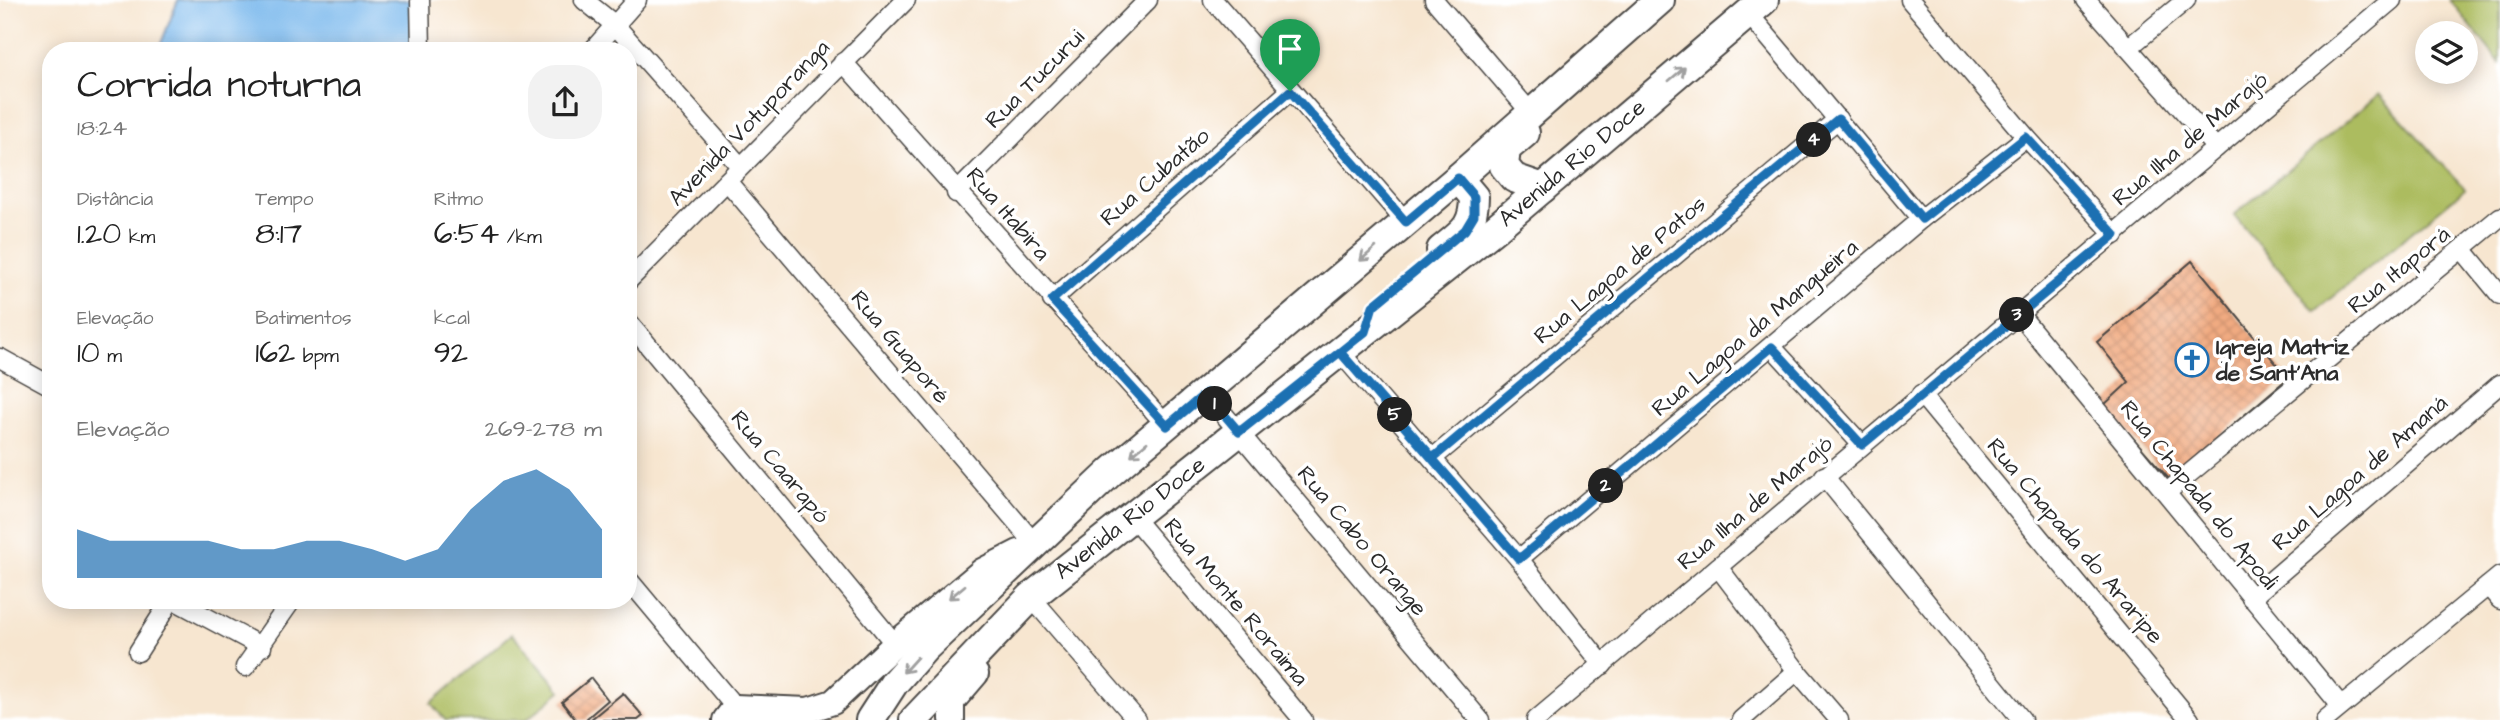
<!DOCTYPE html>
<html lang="pt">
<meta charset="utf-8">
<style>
:root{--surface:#fff;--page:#f2f2f2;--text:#222;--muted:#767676;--accent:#1f6fb2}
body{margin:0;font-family:"Architects Daughter",sans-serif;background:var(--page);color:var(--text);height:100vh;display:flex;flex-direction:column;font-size:26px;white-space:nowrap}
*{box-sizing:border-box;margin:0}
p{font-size:23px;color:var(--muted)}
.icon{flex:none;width:38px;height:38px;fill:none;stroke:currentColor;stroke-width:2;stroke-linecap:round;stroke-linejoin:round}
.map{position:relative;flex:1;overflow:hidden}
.side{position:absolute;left:42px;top:42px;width:595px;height:567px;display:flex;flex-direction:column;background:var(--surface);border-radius:28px;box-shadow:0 4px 18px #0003}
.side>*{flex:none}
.tools{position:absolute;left:2415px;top:21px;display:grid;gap:14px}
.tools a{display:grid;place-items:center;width:63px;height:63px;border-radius:50%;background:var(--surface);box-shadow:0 4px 18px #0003;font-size:35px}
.pin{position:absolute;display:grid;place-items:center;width:60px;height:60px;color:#fff;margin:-72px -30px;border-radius:50% 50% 50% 0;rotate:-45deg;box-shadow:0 0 7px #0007}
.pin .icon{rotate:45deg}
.km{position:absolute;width:35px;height:35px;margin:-18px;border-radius:50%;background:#222;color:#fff;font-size:19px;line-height:35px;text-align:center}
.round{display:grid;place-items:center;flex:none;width:74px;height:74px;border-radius:28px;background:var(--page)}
.headline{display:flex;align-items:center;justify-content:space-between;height:119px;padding:0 35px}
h1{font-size:38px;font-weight:600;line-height:52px}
.stats{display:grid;grid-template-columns:repeat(3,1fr);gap:10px;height:119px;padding:7px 35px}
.stats div{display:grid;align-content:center}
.stats b{font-size:30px;font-weight:600}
.stats small{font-size:19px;font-weight:400}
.stats p{font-size:19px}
.chart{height:196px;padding:14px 35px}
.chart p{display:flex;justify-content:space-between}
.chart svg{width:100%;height:126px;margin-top:7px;fill:var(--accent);opacity:.7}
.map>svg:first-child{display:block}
.park{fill:#acbc5f;stroke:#6c7445;stroke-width:2}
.water{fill:#78b7ec;stroke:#52718c;stroke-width:2}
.building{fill:url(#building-cross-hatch)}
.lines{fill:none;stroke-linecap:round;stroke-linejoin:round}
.street-casing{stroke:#4a4744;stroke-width:21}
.secondary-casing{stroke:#4a4744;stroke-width:28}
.primary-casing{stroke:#4a4744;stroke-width:32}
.street{stroke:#fff;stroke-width:18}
.secondary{stroke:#fff;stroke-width:24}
.primary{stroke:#fff;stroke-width:28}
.oneway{stroke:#a0a0a0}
.route-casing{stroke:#fff;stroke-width:14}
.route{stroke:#1f6fb2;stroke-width:9}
.labels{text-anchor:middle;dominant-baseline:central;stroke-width:7;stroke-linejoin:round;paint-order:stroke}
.street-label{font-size:23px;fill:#2b2b2b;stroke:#fff}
.poi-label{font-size:23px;font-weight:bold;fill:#2b2b2b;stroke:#fff;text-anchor:start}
</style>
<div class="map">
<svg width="2500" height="720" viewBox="0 0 2500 720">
<defs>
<pattern id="building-cross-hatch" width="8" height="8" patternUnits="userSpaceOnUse" patternTransform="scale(1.75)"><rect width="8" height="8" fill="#f1ab81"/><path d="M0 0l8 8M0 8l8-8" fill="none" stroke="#cf9370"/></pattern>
</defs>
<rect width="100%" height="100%" fill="#fff"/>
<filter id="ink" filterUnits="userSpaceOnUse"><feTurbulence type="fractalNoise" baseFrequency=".0143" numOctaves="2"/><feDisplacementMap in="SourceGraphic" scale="14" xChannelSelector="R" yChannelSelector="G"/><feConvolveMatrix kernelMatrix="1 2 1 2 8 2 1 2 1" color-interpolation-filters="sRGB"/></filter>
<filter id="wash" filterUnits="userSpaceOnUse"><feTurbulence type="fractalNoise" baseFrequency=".00686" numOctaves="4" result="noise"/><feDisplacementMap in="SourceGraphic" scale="28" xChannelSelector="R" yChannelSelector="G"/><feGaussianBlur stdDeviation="1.57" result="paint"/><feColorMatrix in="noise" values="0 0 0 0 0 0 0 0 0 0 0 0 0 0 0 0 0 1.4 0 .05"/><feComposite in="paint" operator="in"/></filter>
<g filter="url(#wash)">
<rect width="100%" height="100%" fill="#f7e6d0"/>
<g class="park">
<path d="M2450,0h50v63z"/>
<path d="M2379,94l86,95 -150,122 -81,-96z"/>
<path d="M512,634l49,57 -35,29h-81l-14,-17z"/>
</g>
<path class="water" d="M178,0h234l2,51h-256z"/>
<g id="blocks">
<g class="building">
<path d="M2192,261l96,117 -119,101 -65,-74 25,-23 -32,-40z"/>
<path d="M591,678l17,22 -21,18 2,2h-13l-14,-18z"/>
<path d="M623,693l20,23 -5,4h-48z"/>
</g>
</g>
</g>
<g filter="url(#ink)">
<use href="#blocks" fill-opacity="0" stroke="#4a4744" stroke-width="2"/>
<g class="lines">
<defs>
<g id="street">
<path d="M420,0l1,51"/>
<path d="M584,0l31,25 125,141"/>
<path d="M1213,0l193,222"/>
<path d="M1434,0l97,113"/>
<path d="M1910,0l116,137 89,98"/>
<path d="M2086,0l130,148"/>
<path d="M1748,13l173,206"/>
<path d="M2128,48l58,-48"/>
<path d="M592,51l45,-51"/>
<path d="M843,62l324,364"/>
<path d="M727,181l308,363"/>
<path d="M956,193l192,-193"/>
<path d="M2463,250l37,45"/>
<path d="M628,281l278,-281"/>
<path d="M1052,300l238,-209"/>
<path d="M2019,314l322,392"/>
<path d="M628,321l267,323"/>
<path d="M1772,347l90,98"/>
<path d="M1340,352l179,207 84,106"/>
<path d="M0,358l51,28"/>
<path d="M1206,393l274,327"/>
<path d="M1921,394l269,326"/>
<path d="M1433,458l405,-339"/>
<path d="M1824,476l198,244"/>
<path d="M2167,492l333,-275"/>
<path d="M1131,515l172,205"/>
<path d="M1519,559l402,-340 105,-82"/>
<path d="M1718,567l79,104 42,49"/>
<path d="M628,579l107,128"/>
<path d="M2488,586l12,14"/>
<path d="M1031,597l106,123"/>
<path d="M2251,598l249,-214"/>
<path d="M174,600l88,47"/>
<path d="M138,652l33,-52"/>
<path d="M245,667l47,-67"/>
<path d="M1536,720l856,-720"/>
<path d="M1741,720l56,-49"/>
<path d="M2325,720l175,-144"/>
</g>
<g id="secondary">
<path d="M725,720l10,-13 73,3 25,-8 62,-58 87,-73 37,-19"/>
<path d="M952,720v-18l24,-28"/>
</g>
<g id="primary">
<path d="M1525,133l-19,16 -2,17 10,12 29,10"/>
<path d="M1441,250c22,-18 33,-23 33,-53l-16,-19"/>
<path d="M870,720l24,-37 31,-35 186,-176 347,-294 202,-178"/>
<path d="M914,720l117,-123 466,-370 267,-227"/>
</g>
</defs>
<use href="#street" class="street-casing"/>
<use href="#secondary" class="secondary-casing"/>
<use href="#primary" class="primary-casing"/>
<use href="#street" class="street"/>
<use href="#secondary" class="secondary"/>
<use href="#primary" class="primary"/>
</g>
<defs><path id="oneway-shaft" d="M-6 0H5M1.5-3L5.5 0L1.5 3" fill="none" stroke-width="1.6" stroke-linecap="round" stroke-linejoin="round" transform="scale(1.75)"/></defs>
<g class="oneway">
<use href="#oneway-shaft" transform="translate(1677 74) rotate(-40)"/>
<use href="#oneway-shaft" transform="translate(1368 254) rotate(139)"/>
<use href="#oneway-shaft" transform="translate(1139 449) rotate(140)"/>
<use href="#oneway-shaft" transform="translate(957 592) rotate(140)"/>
<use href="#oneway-shaft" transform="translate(910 665) rotate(132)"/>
</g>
</g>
<g class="lines" filter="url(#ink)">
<defs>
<path id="route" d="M1290,91l-238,209 115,126 39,-33 33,39 101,-80 179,207 253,-212 90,98 253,-210 -89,-98 -104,82 -84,-100 -405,339 -93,-106 25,-20 8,-26 92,-76 9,-15v-18l-16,-19 -52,44 -116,-131"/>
</defs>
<use href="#route" class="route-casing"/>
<use href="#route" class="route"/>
</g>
<defs>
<symbol id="church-ring" viewBox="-11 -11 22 22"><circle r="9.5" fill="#fff" stroke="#1f6fb2" stroke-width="1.5"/><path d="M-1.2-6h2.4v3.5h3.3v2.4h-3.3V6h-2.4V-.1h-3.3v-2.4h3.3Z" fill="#1f6fb2"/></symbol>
</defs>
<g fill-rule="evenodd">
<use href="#church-ring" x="2173" y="341" width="38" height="38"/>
</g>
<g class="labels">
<g class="street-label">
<text transform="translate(1035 79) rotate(-45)">Rua Tucurui</text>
<text transform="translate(749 123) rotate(-46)">Avenida Votuporanga</text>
<text transform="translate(2190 139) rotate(-40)">Rua Ilha de Marajó</text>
<text transform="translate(1572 163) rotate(-40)">Avenida Rio Doce</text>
<text transform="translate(1155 177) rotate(-41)">Rua Cubatão</text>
<text transform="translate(1008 214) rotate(49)">Rua Itabira</text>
<text transform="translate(1620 270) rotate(-40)">Rua Lagoa de Patos</text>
<text transform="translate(2399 270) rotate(-39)">Rua Itaporá</text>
<text transform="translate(1755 328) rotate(-40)">Rua Lagoa da Mangueira</text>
<text transform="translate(900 347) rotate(50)">Rua Guaporé</text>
<text transform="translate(780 467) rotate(50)">Rua Caarapó</text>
<text transform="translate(2360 473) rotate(-41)">Rua Lagoa de Amaná</text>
<text transform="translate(2199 495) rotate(51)">Rua Chapada do Apodi</text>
<text transform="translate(1755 503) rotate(-40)">Rua Ilha de Marajó</text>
<text transform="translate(1130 518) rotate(-38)">Avenida Rio Doce</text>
<text transform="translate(1362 541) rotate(50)">Rua Cabo Orange</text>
<text transform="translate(2075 541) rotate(50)">Rua Chapada do Araripe</text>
<text transform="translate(1236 602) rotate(50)">Rua Monte Roraima</text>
</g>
<g class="poi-label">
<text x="2216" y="347">Igreja Matriz<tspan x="2216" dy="26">de Sant'Ana</tspan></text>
</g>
</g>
</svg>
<div class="tools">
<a><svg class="icon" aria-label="layers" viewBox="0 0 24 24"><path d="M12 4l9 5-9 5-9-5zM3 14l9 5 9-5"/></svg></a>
</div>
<div class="pin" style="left:1290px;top:91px;background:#1e9e55"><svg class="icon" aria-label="arrive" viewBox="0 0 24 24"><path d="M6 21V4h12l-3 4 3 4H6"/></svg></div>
<b class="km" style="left:1215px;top:404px">1</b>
<b class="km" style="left:1606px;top:486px">2</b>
<b class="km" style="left:2017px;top:315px">3</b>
<b class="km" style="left:1814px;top:140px">4</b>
<b class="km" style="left:1395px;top:415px">5</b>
<section class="side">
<div class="headline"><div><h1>Corrida noturna</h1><p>18:24</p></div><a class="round"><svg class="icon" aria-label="share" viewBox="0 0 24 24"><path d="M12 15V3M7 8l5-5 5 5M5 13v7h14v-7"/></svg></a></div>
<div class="stats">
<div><p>Distância</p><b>1.20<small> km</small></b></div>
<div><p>Tempo</p><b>8:17</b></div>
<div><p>Ritmo</p><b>6:54<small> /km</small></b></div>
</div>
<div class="stats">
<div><p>Elevação</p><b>10<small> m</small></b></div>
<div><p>Batimentos</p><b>162<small> bpm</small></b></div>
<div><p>kcal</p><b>92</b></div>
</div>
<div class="chart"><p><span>Elevação</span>269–278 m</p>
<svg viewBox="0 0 160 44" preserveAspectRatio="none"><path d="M0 44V27L10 31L20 31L30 31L40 31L50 34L60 34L70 31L80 31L90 34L100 38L110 34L120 20L130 10L140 6L150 13L160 27V44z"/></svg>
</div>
</section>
</div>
